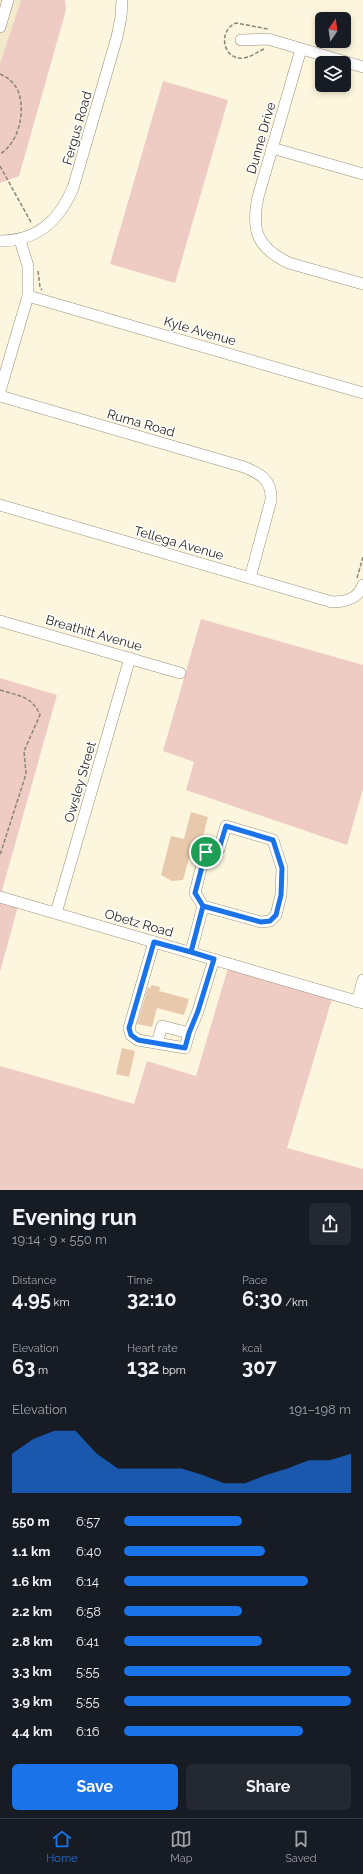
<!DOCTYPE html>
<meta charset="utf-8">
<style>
:root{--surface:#171b24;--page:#242831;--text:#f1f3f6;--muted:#9ea1a6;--line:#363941;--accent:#1a73e8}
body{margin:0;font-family:Raleway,sans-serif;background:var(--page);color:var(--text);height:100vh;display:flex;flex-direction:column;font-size:15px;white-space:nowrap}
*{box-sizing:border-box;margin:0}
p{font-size:13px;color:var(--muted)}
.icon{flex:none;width:22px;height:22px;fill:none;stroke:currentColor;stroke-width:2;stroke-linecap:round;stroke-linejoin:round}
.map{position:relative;height:1190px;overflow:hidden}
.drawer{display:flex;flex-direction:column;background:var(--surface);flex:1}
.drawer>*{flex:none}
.needle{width:26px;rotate:13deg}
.controls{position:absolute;left:315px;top:12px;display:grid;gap:8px}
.controls a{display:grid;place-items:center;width:36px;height:36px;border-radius:6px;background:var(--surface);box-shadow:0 2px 6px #0003;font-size:20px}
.pin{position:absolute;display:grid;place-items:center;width:34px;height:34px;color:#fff;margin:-17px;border:2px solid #fff;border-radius:50%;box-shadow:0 1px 4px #0007}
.round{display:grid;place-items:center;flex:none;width:42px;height:42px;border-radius:6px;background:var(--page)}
.summary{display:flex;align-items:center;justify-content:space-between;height:68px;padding:0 12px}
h1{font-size:22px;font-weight:700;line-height:30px}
.stats{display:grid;grid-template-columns:repeat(3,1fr);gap:6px;height:68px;padding:4px 12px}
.stats div{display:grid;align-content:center}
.stats b{font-size:20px;font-weight:700}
.stats small{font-size:11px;font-weight:400}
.stats p{font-size:11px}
.chart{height:112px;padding:8px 12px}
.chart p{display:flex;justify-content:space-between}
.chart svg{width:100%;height:72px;margin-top:4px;fill:var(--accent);opacity:.7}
.action{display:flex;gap:8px;margin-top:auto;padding:8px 12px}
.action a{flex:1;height:46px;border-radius:6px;background:var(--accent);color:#fff;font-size:16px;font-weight:700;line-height:46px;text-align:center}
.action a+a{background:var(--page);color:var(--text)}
ul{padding:0 12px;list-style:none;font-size:13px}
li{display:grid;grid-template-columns:64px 48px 1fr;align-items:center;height:30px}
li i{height:10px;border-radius:5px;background:var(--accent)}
.dock{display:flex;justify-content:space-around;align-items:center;height:56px;border-top:1px solid var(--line);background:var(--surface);font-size:11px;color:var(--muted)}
.dock a{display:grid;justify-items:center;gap:2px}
.dock .on{color:var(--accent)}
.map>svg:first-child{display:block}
.built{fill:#f3eacb}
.green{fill:#efccc3}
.building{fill:#e8c9ac}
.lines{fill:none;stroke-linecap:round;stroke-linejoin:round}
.minor-casing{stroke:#97917b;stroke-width:12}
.path{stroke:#898575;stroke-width:1.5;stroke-dasharray:4 2;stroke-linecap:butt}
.minor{stroke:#fff;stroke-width:11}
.route-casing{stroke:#fff;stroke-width:8}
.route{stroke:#1a73e8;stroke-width:5}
.labels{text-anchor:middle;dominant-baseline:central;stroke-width:3;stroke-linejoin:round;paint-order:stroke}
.street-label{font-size:13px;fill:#201e15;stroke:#fff}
</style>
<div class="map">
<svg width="363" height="1190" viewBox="0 0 363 1190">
<rect width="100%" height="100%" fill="#fdf6de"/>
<path class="built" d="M0,0h21l-21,63z"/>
<g class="green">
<path d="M21,0h44l1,10 -47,166 -19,7v-120z"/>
<path d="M163,81l65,19 -53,183 -65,-19z"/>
<path d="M201,619l162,46v124l-16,56 -161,-55 8,-28 -31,-11z"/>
<path d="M0,678l57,17 -56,199 -1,-1z"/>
<path d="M0,900l18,6 -18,66z"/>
<path d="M228,968l104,31 -45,149 76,21v21h-363v-124l134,38 13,-43 49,15z"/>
</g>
<g class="building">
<path d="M191,812l17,5 -8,30 -4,13 -7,-2 -6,22 -11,1 -11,-6 10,-39 13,3z"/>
<path d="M151,985l9,2 -1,4 30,8 -5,16 -27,-7 -5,19 -15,-3 11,-37 3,1z"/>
<path d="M122,1048l13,3 -6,26 -13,-3z"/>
</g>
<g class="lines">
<defs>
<g id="minor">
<path d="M0,27l8,-27"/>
<path d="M241,40l27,-1 95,28"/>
<path d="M301,49l-43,148c-7,33 -1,51 31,66l74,21"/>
<path d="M272,148l91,26"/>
<path d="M0,241c37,0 59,-20 73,-53l44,-151 4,-20 1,-17"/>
<path d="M28,296l335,97"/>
<path d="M0,391l28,-95v-30l-8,-26"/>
<path d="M0,396l244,71c17,7 28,13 27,33l-21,78"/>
<path d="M0,505l332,97c14,0 26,-3 31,-17"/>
<path d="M0,621l180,52"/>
<path d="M0,897l363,106"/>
<path d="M56,913l74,-255"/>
<path d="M154,942l-25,86 2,7 7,5 47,8 4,-15 9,-22 16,-52"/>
<path d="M191,952l12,-46 58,16 9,-1 6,-6 5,-20 1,-27 -9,-28 -47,-14 -7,23 -14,3 -10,41 8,13"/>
<path d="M357,1002l6,-22"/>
<path d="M157,1043l5,-17 27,7"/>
</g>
</defs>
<use href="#minor" class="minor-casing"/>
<g class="path">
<path d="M264,49c-7,3 -13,8 -20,9 -21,3 -27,-27 -8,-35l32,6"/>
<path d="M0,74c8,4 14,8 18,17 8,19 1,52 -18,63"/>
<path d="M0,166l32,58"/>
<path d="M38,271l2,16 2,3"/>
<path d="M357,578l6,-21"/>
<path d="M0,690c19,6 32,6 40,25l-16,36 2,23 -26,81"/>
</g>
<use href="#minor" class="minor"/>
</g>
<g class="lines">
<defs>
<path id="route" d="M206,852l-11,41 8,13 -12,46 -37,-10 -25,86 2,7 7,5 47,8 4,-15 9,-22 16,-52 -23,-7 12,-46 58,16 9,-1 6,-6 5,-20 1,-27 -9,-28 -47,-14 -7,23 -13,3"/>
</defs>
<use href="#route" class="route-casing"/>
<use href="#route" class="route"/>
</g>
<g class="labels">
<g class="street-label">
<text transform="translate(77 128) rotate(-74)">Fergus Road</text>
<text transform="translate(261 138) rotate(-74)">Dunne Drive</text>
<text transform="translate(200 331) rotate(16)">Kyle Avenue</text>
<text transform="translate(141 423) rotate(16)">Ruma Road</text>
<text transform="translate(179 543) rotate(16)">Tellega Avenue</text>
<text transform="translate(94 633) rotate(16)">Breathitt Avenue</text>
<text transform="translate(80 782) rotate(-74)">Owsley Street</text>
<text transform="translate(139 923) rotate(16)">Obetz Road</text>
</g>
</g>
</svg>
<div class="controls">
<a><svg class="needle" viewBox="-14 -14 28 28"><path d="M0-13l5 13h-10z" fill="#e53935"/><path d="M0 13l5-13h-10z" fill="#9ea1a6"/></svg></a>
<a><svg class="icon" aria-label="layers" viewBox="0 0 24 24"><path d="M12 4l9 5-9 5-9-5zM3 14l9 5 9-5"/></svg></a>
</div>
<div class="pin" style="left:206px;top:852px;background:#1e9e55"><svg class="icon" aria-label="arrive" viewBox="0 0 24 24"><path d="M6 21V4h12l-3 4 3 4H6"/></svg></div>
</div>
<section class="drawer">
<div class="summary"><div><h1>Evening run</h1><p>19:14 · 9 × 550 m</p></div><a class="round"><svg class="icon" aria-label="share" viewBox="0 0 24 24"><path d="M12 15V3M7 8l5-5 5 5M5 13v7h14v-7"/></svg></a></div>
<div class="stats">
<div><p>Distance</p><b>4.95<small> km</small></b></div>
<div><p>Time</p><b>32:10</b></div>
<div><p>Pace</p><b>6:30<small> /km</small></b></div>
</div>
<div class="stats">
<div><p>Elevation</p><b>63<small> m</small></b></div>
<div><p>Heart rate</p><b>132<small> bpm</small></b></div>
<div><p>kcal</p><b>307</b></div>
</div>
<div class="chart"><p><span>Elevation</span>191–198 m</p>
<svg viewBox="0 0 160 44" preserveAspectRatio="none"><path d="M0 44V20L10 11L20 6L30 6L40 20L50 29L60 29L70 29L80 29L90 33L100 38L110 38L120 33L130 29L140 24L150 24L160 20V44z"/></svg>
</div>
<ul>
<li><b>550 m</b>6:57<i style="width:52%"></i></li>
<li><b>1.1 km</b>6:40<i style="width:62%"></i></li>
<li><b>1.6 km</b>6:14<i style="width:81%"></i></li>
<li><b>2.2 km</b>6:58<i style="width:52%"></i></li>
<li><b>2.8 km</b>6:41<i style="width:61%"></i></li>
<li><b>3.3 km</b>5:55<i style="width:100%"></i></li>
<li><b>3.9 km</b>5:55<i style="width:100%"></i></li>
<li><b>4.4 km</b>6:16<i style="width:79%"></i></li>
</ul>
<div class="action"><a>Save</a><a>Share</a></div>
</section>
<nav class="dock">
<a class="on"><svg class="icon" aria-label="home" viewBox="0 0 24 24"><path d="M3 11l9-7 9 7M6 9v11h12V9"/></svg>Home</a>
<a><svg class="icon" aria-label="map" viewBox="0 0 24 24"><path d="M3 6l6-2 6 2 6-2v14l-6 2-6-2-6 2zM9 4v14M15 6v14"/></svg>Map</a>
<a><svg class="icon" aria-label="saved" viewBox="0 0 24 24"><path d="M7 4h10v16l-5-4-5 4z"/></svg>Saved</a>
</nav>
